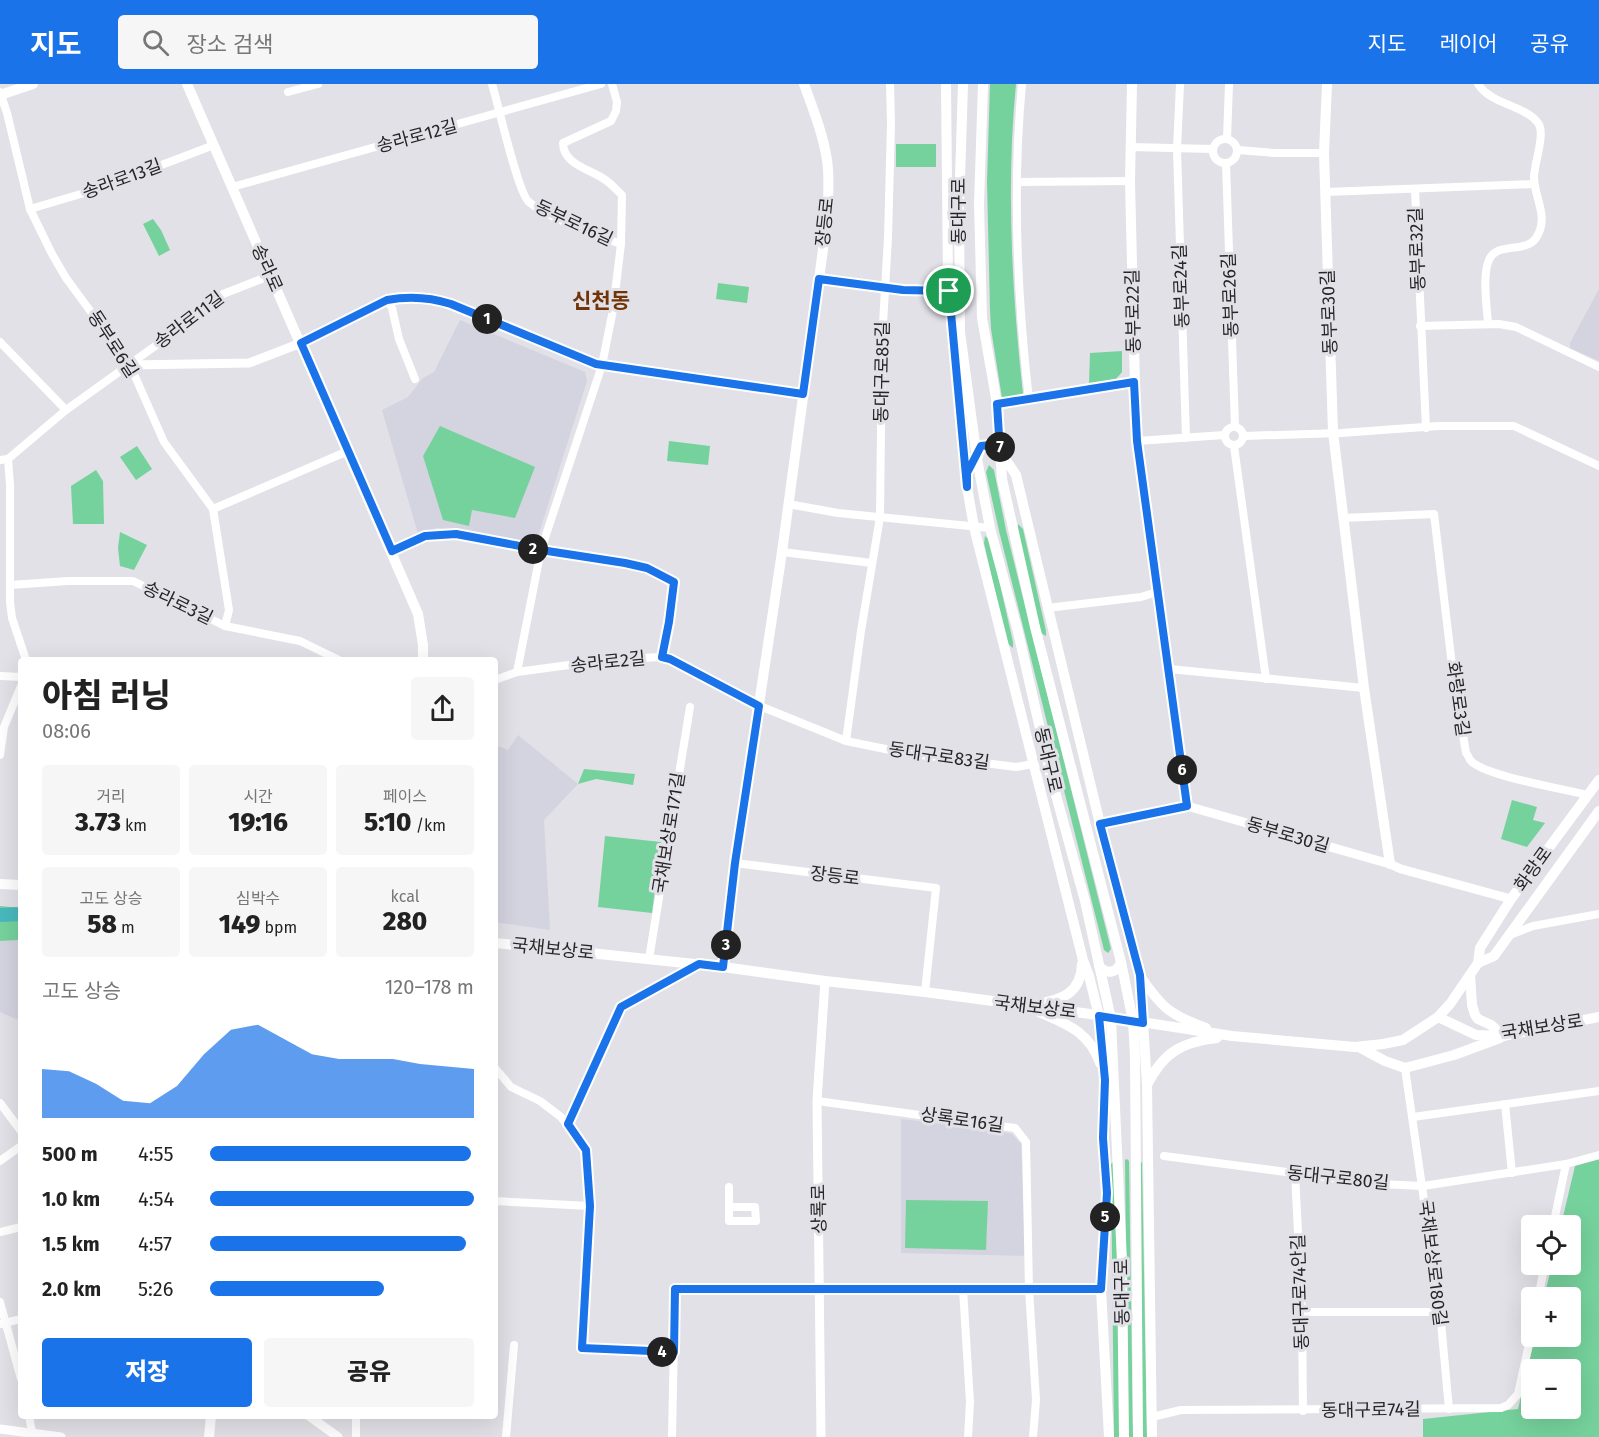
<!DOCTYPE html>
<html lang="ko">
<meta charset="utf-8">
<style>
:root{--surface:#fff;--page:#f6f6f6;--text:#222;--muted:#767676;--accent:#1a73e8}
body{margin:0;font-family:"Fira Sans","Noto Sans KR",sans-serif;background:var(--page);color:var(--text);height:100vh;display:flex;flex-direction:column;font-size:22px;white-space:nowrap}
*{box-sizing:border-box;margin:0}
p{font-size:20px;color:var(--muted)}
.icon{flex:none;width:33px;height:33px;fill:none;stroke:currentColor;stroke-width:2;stroke-linecap:round;stroke-linejoin:round}
.map{position:relative;flex:1;overflow:hidden}
.sheet{position:absolute;left:18px;top:573px;width:480px;height:762px;display:flex;flex-direction:column;background:var(--surface);border-radius:6px;box-shadow:0 6px 24px #0002}
.sheet>*{flex:none}
.fabs{position:absolute;left:1521px;top:1131px;display:grid;gap:12px}
.fabs a{display:grid;place-items:center;width:60px;height:60px;border-radius:6px;background:var(--surface);box-shadow:0 6px 24px #0002;font-size:30px}
.pin{position:absolute;display:grid;place-items:center;width:51px;height:51px;color:#fff;margin:-26px;border:3px solid #fff;border-radius:50%;box-shadow:0 2px 6px #0007}
.km{position:absolute;width:30px;height:30px;margin:-15px;border-radius:50%;background:#222;color:#fff;font-size:16px;line-height:30px;text-align:center}
.round{display:grid;place-items:center;flex:none;width:63px;height:63px;border-radius:6px;background:var(--page)}
.headline{display:flex;align-items:center;justify-content:space-between;height:102px;padding:0 24px}
h1{font-size:33px;font-weight:800;line-height:45px}
.metrics{display:grid;grid-template-columns:repeat(3,1fr);gap:9px;height:102px;padding:6px 24px}
.metrics div{display:grid;align-content:center;border-radius:6px;background:var(--page);text-align:center}
.metrics b{font-size:26px;font-weight:800}
.metrics small{font-size:16px;font-weight:400}
.metrics p{font-size:16px}
.chart{height:168px;padding:12px 24px}
.chart p{display:flex;justify-content:space-between}
.chart svg{width:100%;height:108px;margin-top:6px;fill:var(--accent);opacity:.7}
.primary-button{display:flex;gap:12px;margin-top:auto;padding:12px 24px}
.primary-button a{flex:1;height:69px;border-radius:6px;background:var(--accent);color:#fff;font-size:24px;font-weight:800;line-height:69px;text-align:center}
.primary-button a+a{background:var(--page);color:var(--text)}
ul{padding:0 24px;list-style:none;font-size:20px}
li{display:grid;grid-template-columns:96px 72px 1fr;align-items:center;height:45px}
li i{height:15px;border-radius:8px;background:var(--accent)}
header{display:flex;align-items:center;gap:36px;box-sizing:border-box;height:84px;padding:0 30px;background:var(--accent);color:#fff}
header strong{font-size:28px}
nav{display:flex;gap:33px;margin-inline-start:auto;font-size:21px}
.search{width:420px;height:54px;background:var(--page);display:flex;align-items:center;gap:15px;box-sizing:border-box;padding:0 21px;border-radius:6px;color:var(--muted);font-size:22px}
.map>svg:first-child{display:block}
.built{fill:#d4d3e0}
.green{fill:#76d29c;fill-rule:evenodd}
.lines{fill:none;stroke-linecap:round;stroke-linejoin:round}
.river{stroke:#48b9bd;stroke-width:14}
.minor{stroke:#fff;stroke-width:8}
.tertiary{stroke:#fff;stroke-width:9}
.secondary{stroke:#fff;stroke-width:10}
.route-casing{stroke:#fff;stroke-width:12}
.route{stroke:#1a73e8;stroke-width:8}
.labels{text-anchor:middle;dominant-baseline:central;stroke-width:6;stroke-linejoin:round;paint-order:stroke}
.street-label{font-size:18px;fill:#262628;stroke:#e2e1e7}
.quarter-label{font-size:21px;font-weight:bold;fill:#713408;stroke:#e2e1e7}
</style>
<header>
<strong>지도</strong>
<div class="search"><svg class="icon" aria-label="search" viewBox="0 0 24 24"><circle cx="10" cy="10" r="6"/><path d="M15 15l6 6"/></svg>장소 검색</div>
<nav><a>지도</a><a>레이어</a><a>공유</a></nav>
</header>
<div class="map">
<svg width="1599" height="1353" viewBox="0 0 1599 1353">
<rect width="100%" height="100%" fill="#e2e1e7"/>
<g class="built">
<path d="M1599,205v72l-29,-13v-5z"/>
<path d="M460,236l125,52 2,9 -51,162 -3,2 -75,-16 -21,-1 -19,6 -36,-124 26,-13 15,-19 11,-6z"/>
<path d="M518,651l60,49 -34,36 6,110 -55,-8v-177l13,5z"/>
<path d="M21,856v81l-21,-9v-71z"/>
<path d="M901,1035l82,9 29,6 9,10 5,112 -125,-3z"/>
</g>
<g class="green">
<path d="M990,0h26c-10,102 -4,209 7,310l-21,4 -11,-69 -1,-20 -3,-127z"/>
<rect x="896" y="60" width="40" height="23"/>
<path d="M153,135l8,11 9,20 -11,6 -16,-32z"/>
<path d="M718,199l31,4 -2,16 -31,-4z"/>
<path d="M1122,267v21l-6,7 -27,4 1,-30z"/>
<path d="M440,342l95,41 -20,51 -43,-8 -3,16 -26,-6 -20,-64z"/>
<path d="M669,357l41,5 -2,19 -41,-4z"/>
<path d="M137,362l15,23 -16,11 -16,-23z"/>
<path d="M989,381l5,5 12,60 105,419 -3,4 -4,-3 -105,-419 -13,-59z"/>
<path d="M96,386l7,11 1,43h-31l-2,-38z"/>
<path d="M1018,440l5,5 23,102v5l-5,-3 -24,-101z"/>
<path d="M120,448l27,13 -13,25 -14,-4 -2,-18z"/>
<path d="M985,452l5,4 23,102v6l-5,-4 -3,-9 -21,-92z"/>
<path d="M584,685l51,5 -2,11 -37,-6 -18,5z"/>
<path d="M1512,716l25,7 -4,13 12,3 -18,24 -26,-8z"/>
<path d="M605,752l56,6 -9,71 -54,-6z"/>
<path d="M0,822l21,2v32l-21,1z"/>
<path d="M1127,1075l2,2 4,276h-5l-3,-277z"/>
<path d="M1599,1075v278h-176v-18l95,-10 17,-72 35,-1v-38l-26,-1 8,-32 18,-1v-38l-9,-1 14,-59zM1532,1286h38v38h-38z"/>
<path d="M1140,1077l2,2 5,274h-6z"/>
<path d="M1113,1078l3,2 4,273h-6l-3,-273z"/>
<path d="M906,1116l82,1 -2,49 -81,-2z"/>
</g>
<g class="lines">
<path class="river" d="M0,831l21,-1"/>
<g class="minor">
<path d="M492,0c6,19 26,110 37,118 17,15 69,34 92,42"/>
<path d="M1022,0c-10,106 -5,211 7,316"/>
<path d="M1180,0l-3,65 9,289"/>
<path d="M1478,0c13,21 47,21 60,39 8,10 -4,41 -4,54 0,21 16,40 2,61 -11,16 -39,3 -47,22 -7,15 -2,48 -1,64"/>
<path d="M0,8l7,21 23,96 22,45 14,24 64,87 34,77 49,67 16,101 -4,16"/>
<path d="M288,8l30,-8"/>
<circle cx="1225" cy="67" r="12"/>
<path d="M1227,55l2,-55"/>
<path d="M1130,63l83,2"/>
<path d="M1238,66l36,3h50"/>
<path d="M1226,79l9,264"/>
<path d="M1017,98l113,-1"/>
<path d="M232,103l369,-103"/>
<path d="M1415,105l11,239"/>
<path d="M1326,108l208,-8"/>
<path d="M30,125l71,-21 31,-14 19,-5 63,-24"/>
<path d="M819,195l85,11 45,1"/>
<path d="M387,216l5,8 7,31 16,40"/>
<path d="M1420,242l79,-2 17,3 83,40"/>
<path d="M0,258l66,68"/>
<path d="M997,320l137,-22"/>
<circle cx="1234" cy="352" r="9"/>
<path d="M1243,352l98,-3 97,-7h76l85,40"/>
<path d="M1137,357l87,-6"/>
<path d="M1234,362l32,233"/>
<path d="M8,375l2,26v117l2,16 14,42"/>
<path d="M0,376l8,-1 58,-49 117,-84 40,-32 46,-18"/>
<path d="M788,420l50,9 152,15"/>
<path d="M213,425l135,-58"/>
<path d="M1343,434l91,-4 20,168 12,71c2,2 3,6 5,8 14,15 93,28 116,34"/>
<path d="M392,467l33,-15 15,-3 16,1 85,16 84,13 22,6 27,13 -5,40 -8,35"/>
<path d="M782,468l90,11"/>
<path d="M10,501l58,-4h65l92,45 75,15 39,19"/>
<path d="M1047,524l94,-11 16,-5"/>
<path d="M1169,585l195,19"/>
<path d="M517,588l24,-122 61,-185 11,-55 8,-66 1,-49c-6,-5 -11,-12 -18,-16 -15,-10 -41,-15 -41,-36l48,-22 5,-10 1,-9 -5,-18"/>
<path d="M0,592l21,1"/>
<path d="M495,596l22,-8 89,-12 55,-3 9,2 90,47 86,35 59,12 111,14 17,-3"/>
<path d="M846,657l15,-110 19,-114 2,-176 6,-103 3,-114 -1,-40"/>
<path d="M0,671l4,-28 17,-41"/>
<path d="M735,779l201,25 -11,104"/>
<path d="M1510,851l23,-9 66,-12"/>
<path d="M649,875l41,-252"/>
<path d="M495,984l16,19 29,14 21,16 25,33 4,56 -8,142 92,4"/>
<path d="M1405,984l35,244 9,97"/>
<path d="M817,1017l198,27 11,14 3,147 7,111 -3,37"/>
<path d="M0,1019l21,28"/>
<path d="M1505,1020l7,69"/>
<path d="M1413,1033l186,-26"/>
<path d="M568,1040l53,-117 76,-42"/>
<path d="M1164,1072l214,28 45,2 143,-22 33,-9"/>
<path d="M0,1077l21,-15"/>
<path d="M1295,1089l7,139 1,99"/>
<path d="M495,1117l95,5"/>
<path d="M729,1123h26l1,14h-27v-34"/>
<path d="M1553,1142l13,-62"/>
<path d="M0,1148l21,-5"/>
<path d="M963,1205l7,113 -2,35"/>
<path d="M1538,1214l7,-34"/>
<path d="M0,1218l21,77"/>
<path d="M1302,1228h138"/>
<path d="M0,1240l21,-5"/>
<path d="M29,1332l4,21"/>
<path d="M356,1332v21"/>
<path d="M1152,1333l29,-7 320,-2 7,-3 10,-11 14,-64"/>
<path d="M506,1353l8,-92"/>
<path d="M672,1353l3,-148h426"/>
</g>
<g class="tertiary">
<path d="M130,281l119,-2 52,-20 86,-43 13,-3 35,2 161,65 207,30"/>
<path d="M1100,740l87,-18 203,58 11,5 110,30"/>
<path d="M309,1332l29,21"/>
<path d="M0,1345l61,8"/>
<path d="M821,1353l-4,-336 8,-120"/>
</g>
<g class="secondary">
<path d="M187,0l231,530 5,31v15"/>
<path d="M946,0l2,195 18,197"/>
<path d="M963,0l-4,126 1,122 17,127 13,69 28,104 33,145 34,124 26,118 11,243 2,175"/>
<path d="M983,0l-4,120 3,114 15,86 5,75 33,148 86,335 12,59 2,35 3,381"/>
<path d="M1132,0l-2,97 6,247 51,378"/>
<path d="M1327,0l-3,69 9,279 31,256 26,176"/>
<path d="M0,11l33,-11"/>
<path d="M0,800l21,1"/>
<path d="M495,859l228,24 102,14 100,11 165,22 142,22 123,11 28,-3 20,-4 35,-23 12,-13 28,-41 2,-15 31,-49 88,-119"/>
<path d="M1478,879l16,-7 105,-145"/>
<path d="M1099,882c8,9 18,7 22,-4"/>
<path d="M723,883l12,-104 47,-311 45,-332c1,-20 3,-40 0,-60 -4,-26 -14,-51 -23,-76"/>
<path d="M1470,891l2,30 3,10 3,4 13,6 12,11"/>
<path d="M1140,892c22,32 30,39 66,52"/>
<path d="M1037,920c25,-4 44,-11 45,-40"/>
<path d="M1039,928c27,12 50,19 61,51"/>
<path d="M1438,933l38,18 27,1 96,-19"/>
<path d="M1359,963l26,14 20,7 49,-13 46,-17"/>
<path d="M1147,1001c16,-32 34,-43 70,-47"/>
<path d="M209,1353l2,-21"/>
<path d="M1109,1353l-8,-148 6,-96 -4,-55 2,-58 -6,-64 -10,-40 -6,-16 -109,-433 -7,-40v-14l10,-14 4,-13 10,-1 9,6 16,24 84,349 40,151 7,110 5,352"/>
</g>
</g>
<g class="lines">
<defs>
<path id="route" d="M819,195l84,11 46,1 18,196v-14l14,-27 9,-1 10,6 -3,-47 137,-22 3,59 50,365 -87,18 40,151 3,48 -44,-7 6,64 -2,58 4,55 -6,96h-426l-1,63 -92,-4 8,-142 -4,-56 -18,-26 53,-117 78,-43 24,3 12,-104 24,-157 -89,-47 -8,-2 7,-35 5,-40 -27,-14 -22,-5 -84,-13 -85,-16 -31,2 -33,15 -91,-208 86,-43c22,-4 42,-3 64,4l145,60 207,30z"/>
</defs>
<use href="#route" class="route-casing"/>
<use href="#route" class="route"/>
</g>
<g class="labels">
<g class="street-label">
<text transform="translate(417 52) rotate(-15)">송라로12길</text>
<text transform="translate(122 95) rotate(-20)">송라로13길</text>
<text transform="translate(959 127) rotate(-90)">동대구로</text>
<text transform="translate(825 138) rotate(-84)">장등로</text>
<text transform="translate(574 139) rotate(25)">동부로16길</text>
<text transform="translate(1417 165) rotate(-92)">동부로32길</text>
<text transform="translate(267 184) rotate(66)">송라로</text>
<text transform="translate(1181 202) rotate(-92)">동부로24길</text>
<text transform="translate(1230 211) rotate(-92)">동부로26길</text>
<text transform="translate(1133 227) rotate(-91)">동부로22길</text>
<text transform="translate(1329 228) rotate(-92)">동부로30길</text>
<text transform="translate(189 236) rotate(-37)">송라로11길</text>
<text transform="translate(113 260) rotate(57)">동부로6길</text>
<text transform="translate(882 288) rotate(-89)">동대구로85길</text>
<text transform="translate(178 519) rotate(26)">송라로3길</text>
<text transform="translate(608 578) rotate(-6)">송라로2길</text>
<text transform="translate(1458 615) rotate(82)">화랑로3길</text>
<text transform="translate(939 672) rotate(8)">동대구로83길</text>
<text transform="translate(1048 676) rotate(77)">동대구로</text>
<text transform="translate(669 749) rotate(-81)">국채보상로171길</text>
<text transform="translate(1288 751) rotate(16)">동부로30길</text>
<text transform="translate(1533 785) rotate(-54)">화랑로</text>
<text transform="translate(835 792) rotate(7)">장등로</text>
<text transform="translate(553 865) rotate(6)">국채보상로</text>
<text transform="translate(1035 923) rotate(7)">국채보상로</text>
<text transform="translate(1542 943) rotate(-9)">국채보상로</text>
<text transform="translate(962 1036) rotate(8)">상록로16길</text>
<text transform="translate(1338 1094) rotate(6)">동대구로80길</text>
<text transform="translate(819 1125) rotate(-91)">상록로</text>
<text transform="translate(1433 1179) rotate(83)">국채보상로180길</text>
<text transform="translate(1122 1208) rotate(-91)">동대구로</text>
<text transform="translate(1300 1208) rotate(-92)">동대구로74안길</text>
<text transform="translate(1371 1326) rotate(-1)">동대구로74길</text>
</g>
<g class="quarter-label">
<text x="601" y="217">신천동</text>
</g>
</g>
</svg>
<div class="fabs">
<a><svg class="icon" aria-label="locate" viewBox="0 0 24 24"><circle cx="12" cy="12" r="6"/><path d="M12 2v4M12 18v4M2 12h4M18 12h4"/></svg></a>
<a>+</a>
<a>−</a>
</div>
<div class="pin" style="left:949px;top:207px;background:#1e9e55"><svg class="icon" aria-label="arrive" viewBox="0 0 24 24"><path d="M6 21V4h12l-3 4 3 4H6"/></svg></div>
<b class="km" style="left:487px;top:235px">1</b>
<b class="km" style="left:533px;top:465px">2</b>
<b class="km" style="left:726px;top:861px">3</b>
<b class="km" style="left:662px;top:1268px">4</b>
<b class="km" style="left:1105px;top:1133px">5</b>
<b class="km" style="left:1182px;top:686px">6</b>
<b class="km" style="left:1000px;top:363px">7</b>
<section class="sheet">
<div class="headline"><div><h1>아침 러닝</h1><p>08:06</p></div><a class="round"><svg class="icon" aria-label="share" viewBox="0 0 24 24"><path d="M12 15V3M7 8l5-5 5 5M5 13v7h14v-7"/></svg></a></div>
<div class="metrics">
<div><p>거리</p><b>3.73<small> km</small></b></div>
<div><p>시간</p><b>19:16</b></div>
<div><p>페이스</p><b>5:10<small> /km</small></b></div>
</div>
<div class="metrics">
<div><p>고도 상승</p><b>58<small> m</small></b></div>
<div><p>심박수</p><b>149<small> bpm</small></b></div>
<div><p>kcal</p><b>280</b></div>
</div>
<div class="chart"><p><span>고도 상승</span>120–178 m</p>
<svg viewBox="0 0 160 44" preserveAspectRatio="none"><path d="M0 44V24L10 25L20 30L30 37L40 38L50 31L60 18L70 8L80 6L90 12L100 18L110 20L120 20L130 20L140 22L150 23L160 24V44z"/></svg>
</div>
<ul>
<li><b>500 m</b>4:55<i style="width:99%"></i></li>
<li><b>1.0 km</b>4:54<i style="width:100%"></i></li>
<li><b>1.5 km</b>4:57<i style="width:97%"></i></li>
<li><b>2.0 km</b>5:26<i style="width:66%"></i></li>
</ul>
<div class="primary-button"><a>저장</a><a>공유</a></div>
</section>
</div>
